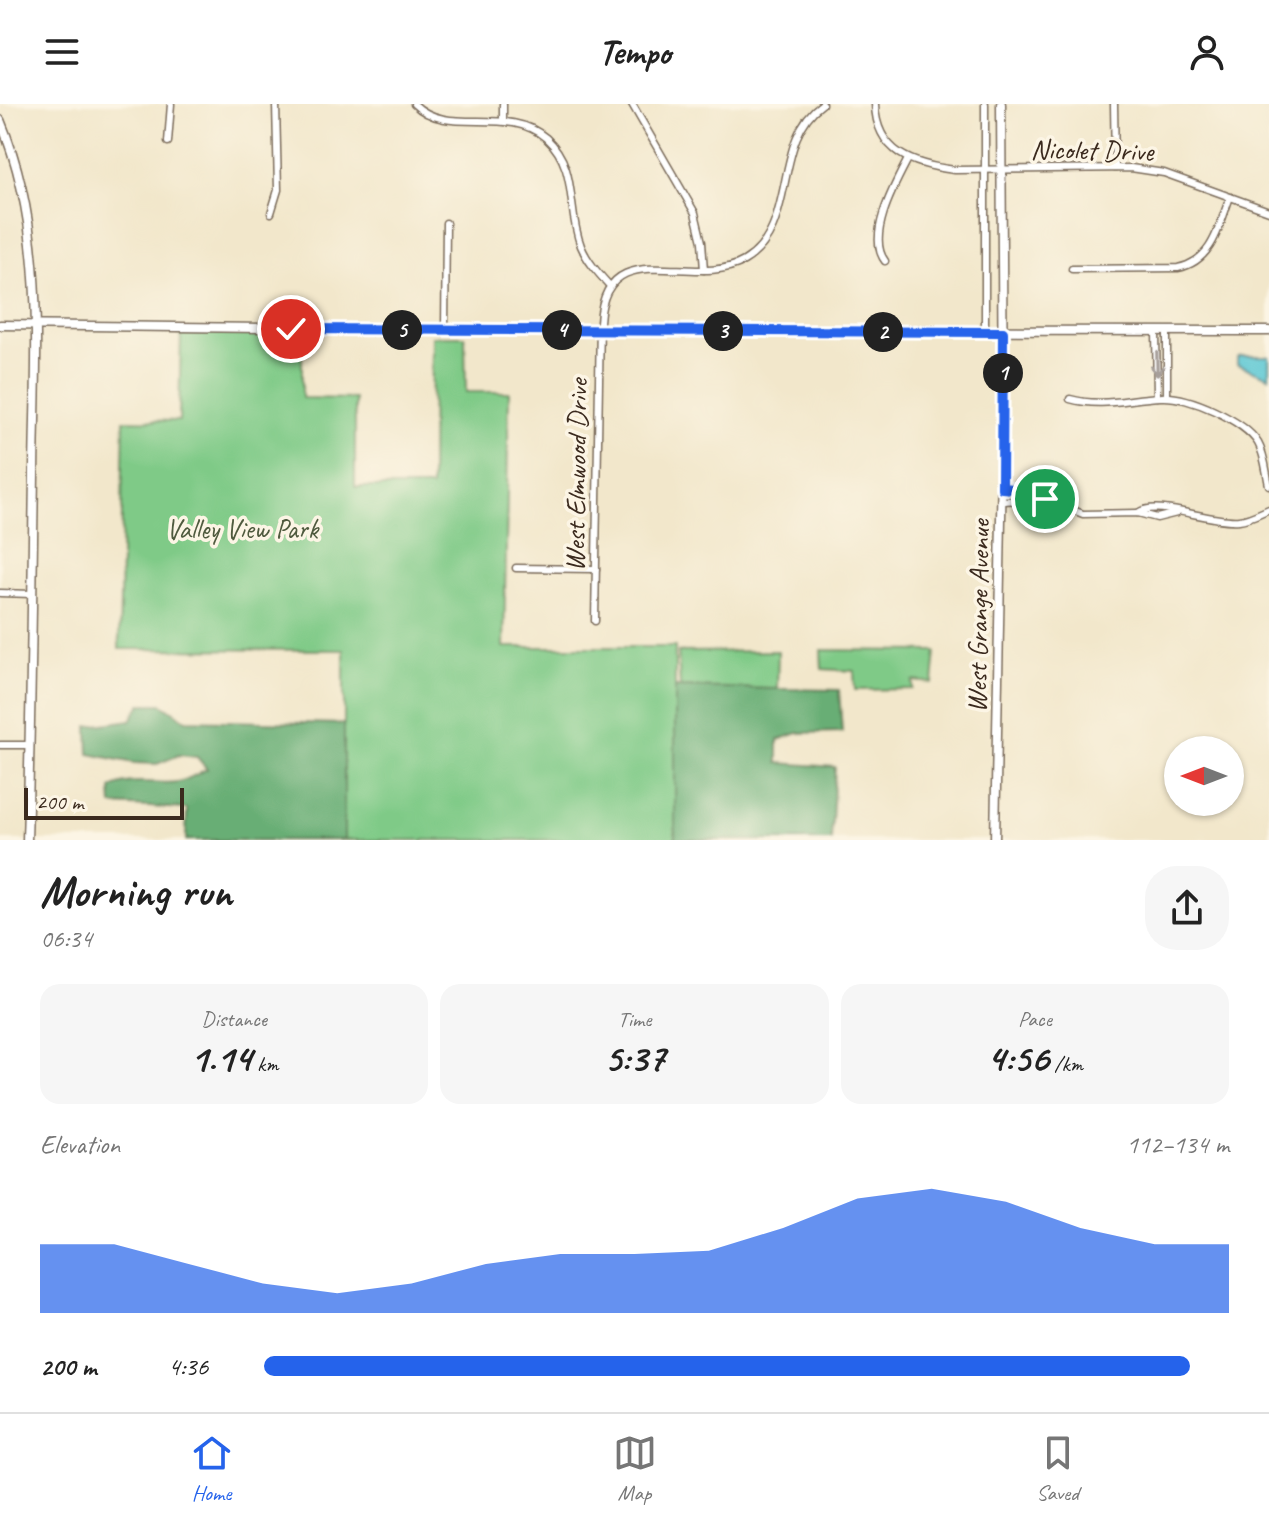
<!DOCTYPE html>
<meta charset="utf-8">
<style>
:root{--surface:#fff;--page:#f6f6f6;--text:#222;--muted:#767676;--line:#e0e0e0;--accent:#2563eb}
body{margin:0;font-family:Caveat,sans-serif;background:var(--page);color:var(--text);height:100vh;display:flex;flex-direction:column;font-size:30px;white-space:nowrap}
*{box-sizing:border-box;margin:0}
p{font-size:26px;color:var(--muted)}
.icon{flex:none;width:44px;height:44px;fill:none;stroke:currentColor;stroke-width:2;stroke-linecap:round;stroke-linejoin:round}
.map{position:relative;height:736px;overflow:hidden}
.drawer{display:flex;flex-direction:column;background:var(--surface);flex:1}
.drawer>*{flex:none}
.needle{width:52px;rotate:270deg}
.tools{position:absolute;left:1164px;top:632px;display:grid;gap:16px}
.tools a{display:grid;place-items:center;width:80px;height:80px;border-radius:50%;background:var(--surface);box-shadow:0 2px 6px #0004;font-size:40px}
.scale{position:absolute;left:24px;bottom:20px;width:160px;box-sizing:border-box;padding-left:8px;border:4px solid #3b2a1e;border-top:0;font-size:22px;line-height:28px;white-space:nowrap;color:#3b2a1e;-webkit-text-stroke:6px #fcf5e5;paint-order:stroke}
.pin{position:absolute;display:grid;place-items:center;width:68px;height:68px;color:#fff;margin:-34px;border:4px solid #fff;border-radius:50%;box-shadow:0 2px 8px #0007}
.km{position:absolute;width:40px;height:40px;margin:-20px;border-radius:50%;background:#222;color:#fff;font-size:22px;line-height:40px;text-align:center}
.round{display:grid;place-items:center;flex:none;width:84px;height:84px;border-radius:32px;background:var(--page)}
.head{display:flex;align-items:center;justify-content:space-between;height:136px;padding:0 40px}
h1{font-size:44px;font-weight:700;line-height:60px}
.metrics{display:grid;grid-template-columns:repeat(3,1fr);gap:12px;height:136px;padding:8px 40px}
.metrics div{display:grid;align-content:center;border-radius:20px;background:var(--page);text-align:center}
.metrics b{font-size:40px;font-weight:700}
.metrics small{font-size:22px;font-weight:400}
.metrics p{font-size:22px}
.chart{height:224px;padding:16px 40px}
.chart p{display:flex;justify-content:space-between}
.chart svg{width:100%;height:144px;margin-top:8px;fill:var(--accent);opacity:.7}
ul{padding:0 40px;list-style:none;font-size:26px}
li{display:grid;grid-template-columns:128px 96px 1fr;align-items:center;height:60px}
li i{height:20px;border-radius:10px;background:var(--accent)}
header{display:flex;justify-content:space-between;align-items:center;height:104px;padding:0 40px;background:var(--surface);font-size:36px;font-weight:700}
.dock{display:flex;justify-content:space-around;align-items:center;height:112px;border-top:2px solid var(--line);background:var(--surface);font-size:22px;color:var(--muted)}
.dock a{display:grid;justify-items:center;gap:4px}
.dock .selected{color:var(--accent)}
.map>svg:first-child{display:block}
.green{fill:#7fca87;stroke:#5d7a52;stroke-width:2}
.forest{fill:#67ae74;stroke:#516c49;stroke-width:2}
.water{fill:#5cc8d4;stroke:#4c7979;stroke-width:2}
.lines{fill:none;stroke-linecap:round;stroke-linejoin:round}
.street-casing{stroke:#7b6c5b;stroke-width:9}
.secondary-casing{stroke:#7b6c5b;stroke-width:11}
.street{stroke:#fff;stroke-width:6}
.secondary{stroke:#fff;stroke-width:8}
.oneway{stroke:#a79f9a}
.route-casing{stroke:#fff;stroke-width:16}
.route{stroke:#2563eb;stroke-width:10}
.labels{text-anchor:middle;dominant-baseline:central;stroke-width:7;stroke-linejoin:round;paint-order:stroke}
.street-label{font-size:28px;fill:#3b2a1e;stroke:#fcf5e5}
.park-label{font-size:28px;fill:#4f5a3e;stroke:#fcf5e5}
</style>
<header><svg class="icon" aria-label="menu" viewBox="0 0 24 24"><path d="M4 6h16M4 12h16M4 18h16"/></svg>Tempo<svg class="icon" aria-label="person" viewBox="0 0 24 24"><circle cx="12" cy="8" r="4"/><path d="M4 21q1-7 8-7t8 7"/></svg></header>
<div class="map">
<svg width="1269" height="736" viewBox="0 0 1269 736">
<rect width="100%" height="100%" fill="#fcf5e5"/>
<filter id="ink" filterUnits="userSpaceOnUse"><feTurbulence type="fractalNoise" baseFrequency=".0125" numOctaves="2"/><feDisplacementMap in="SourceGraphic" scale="16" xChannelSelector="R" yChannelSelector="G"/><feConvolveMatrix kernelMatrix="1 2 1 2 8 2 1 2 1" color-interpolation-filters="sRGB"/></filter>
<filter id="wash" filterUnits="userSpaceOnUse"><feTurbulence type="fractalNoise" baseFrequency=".006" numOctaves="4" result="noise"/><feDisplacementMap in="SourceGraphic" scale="32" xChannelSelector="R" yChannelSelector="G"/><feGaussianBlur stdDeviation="1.8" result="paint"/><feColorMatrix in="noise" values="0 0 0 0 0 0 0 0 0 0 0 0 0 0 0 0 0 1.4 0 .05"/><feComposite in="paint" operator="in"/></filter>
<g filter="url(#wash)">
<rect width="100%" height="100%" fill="#f2e7cb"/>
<g class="green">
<path d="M181,227l121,3v64l53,1v88h76l1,-151h33l1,56h43l-5,255h171v193h-331v-190l-225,-1 5,-229 55,1z"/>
<path d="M821,546l115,1 -3,32 -20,-2v8l-58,1 -1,-19 -32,-2z"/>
<path d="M778,547l-1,39 -97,-3 -2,-35z"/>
</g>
<g class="forest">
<path d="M675,583l164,3 3,42 -44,1 -20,7v23l57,4 -4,73h-156z"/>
<path d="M141,600h21l24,16 158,4v116h-158l1,-31 -75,-4 -1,-17c21,-11 44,-3 66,-6 9,-1 21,-9 30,-13l-10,-12 -18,-2 -22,9 -23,-1 -45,-9 -1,-28 43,-6z"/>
</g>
<path class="water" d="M1241,252h28v21l-32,-13v-6z"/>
</g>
<g filter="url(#ink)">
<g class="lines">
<defs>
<g id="street">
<path d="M414,0c34,34 93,0 132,34 33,30 20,70 35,108 6,15 17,27 28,39"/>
<path d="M632,0l63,109 7,29 2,28"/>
<path d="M875,0c1,49 39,61 80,66l176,-2 33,5 105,38"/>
<path d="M1114,0l1,64"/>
<path d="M503,16v-16"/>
<path d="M168,38l3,-38"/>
<path d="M271,109l7,-23 -2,-86"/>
<path d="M885,157c-19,-25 10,-77 23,-102"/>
<path d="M1072,165l106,-1c35,-7 41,-42 52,-71"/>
<path d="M445,226l1,-107"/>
<path d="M1156,227l1,66"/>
<path d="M985,228v-228"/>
<path d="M1167,292v-65"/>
<path d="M1070,295c33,9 59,-1 91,-2 27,-2 84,24 97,46 7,12 8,29 11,42"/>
<path d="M1002,384l32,3 11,8 38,15 55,-1 19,5 20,-5"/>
<path d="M1002,397l40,-2"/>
<path d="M1138,409c19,-14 72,10 101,7 10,-1 21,-7 30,-11"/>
<path d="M516,464l80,1"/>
<path d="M0,489l32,1"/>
<path d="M595,517l5,-299c5,-90 94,-32 144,-61 55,-32 27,-121 78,-157"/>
<path d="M0,641h30"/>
</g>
<g id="secondary">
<path d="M0,16c47,112 35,236 34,355 -2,121 -3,243 -7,365"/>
<path d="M0,221l438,5 831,1"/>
<path d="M995,736l8,-428 -2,-308"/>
</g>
</defs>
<use href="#street" class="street-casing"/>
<use href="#secondary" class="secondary-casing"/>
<use href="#street" class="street"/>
<use href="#secondary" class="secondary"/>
</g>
<defs><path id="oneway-shaft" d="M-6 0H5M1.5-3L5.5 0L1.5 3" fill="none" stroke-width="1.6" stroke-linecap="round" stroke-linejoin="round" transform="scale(2)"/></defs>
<use class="oneway" href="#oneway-shaft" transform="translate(1157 260) rotate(89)"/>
</g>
<g class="lines" filter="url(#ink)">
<defs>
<path id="route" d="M291,225l712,3 -1,156 32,3 11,8"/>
</defs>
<use href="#route" class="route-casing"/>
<use href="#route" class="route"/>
</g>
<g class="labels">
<g class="street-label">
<text transform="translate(1092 46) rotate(1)">Nicolet Drive</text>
<text transform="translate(576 371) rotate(-89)">West Elmwood Drive</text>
<text transform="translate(978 512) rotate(-89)">West Grange Avenue</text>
</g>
<g class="park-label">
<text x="242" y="424">Valley View Park</text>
</g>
</g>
</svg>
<div class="tools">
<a><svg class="needle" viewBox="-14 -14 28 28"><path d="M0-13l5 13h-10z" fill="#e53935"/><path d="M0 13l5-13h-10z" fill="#767676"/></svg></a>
</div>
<div class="scale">200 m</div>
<div class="pin" style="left:1045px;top:395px;background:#1e9e55"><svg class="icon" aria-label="arrive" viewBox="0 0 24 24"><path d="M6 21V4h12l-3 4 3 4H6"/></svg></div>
<div class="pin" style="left:291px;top:225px;background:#d93025"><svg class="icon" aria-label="check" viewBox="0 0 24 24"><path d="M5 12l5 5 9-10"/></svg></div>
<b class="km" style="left:1003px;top:269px">1</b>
<b class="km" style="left:883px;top:228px">2</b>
<b class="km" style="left:723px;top:227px">3</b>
<b class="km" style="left:562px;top:226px">4</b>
<b class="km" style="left:402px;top:226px">5</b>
</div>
<section class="drawer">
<div class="head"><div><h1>Morning run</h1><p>06:34</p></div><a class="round"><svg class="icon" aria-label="share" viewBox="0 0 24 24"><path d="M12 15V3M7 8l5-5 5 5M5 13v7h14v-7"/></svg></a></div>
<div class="metrics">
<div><p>Distance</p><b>1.14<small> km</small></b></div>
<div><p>Time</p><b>5:37</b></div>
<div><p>Pace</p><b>4:56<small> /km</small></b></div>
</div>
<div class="chart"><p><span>Elevation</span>112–134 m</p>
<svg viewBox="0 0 160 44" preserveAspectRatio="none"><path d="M0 44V23L10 23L20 29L30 35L40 38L50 35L60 29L70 26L80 26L90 25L100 18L110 9L120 6L130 10L140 18L150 23L160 23V44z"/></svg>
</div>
<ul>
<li><b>200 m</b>4:36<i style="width:96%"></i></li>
</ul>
</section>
<nav class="dock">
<a class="selected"><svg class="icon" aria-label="home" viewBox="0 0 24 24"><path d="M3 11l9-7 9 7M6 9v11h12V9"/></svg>Home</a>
<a><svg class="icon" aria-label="map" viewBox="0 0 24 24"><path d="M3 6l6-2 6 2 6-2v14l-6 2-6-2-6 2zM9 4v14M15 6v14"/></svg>Map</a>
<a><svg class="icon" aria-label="saved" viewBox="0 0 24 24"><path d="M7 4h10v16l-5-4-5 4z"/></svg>Saved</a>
</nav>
